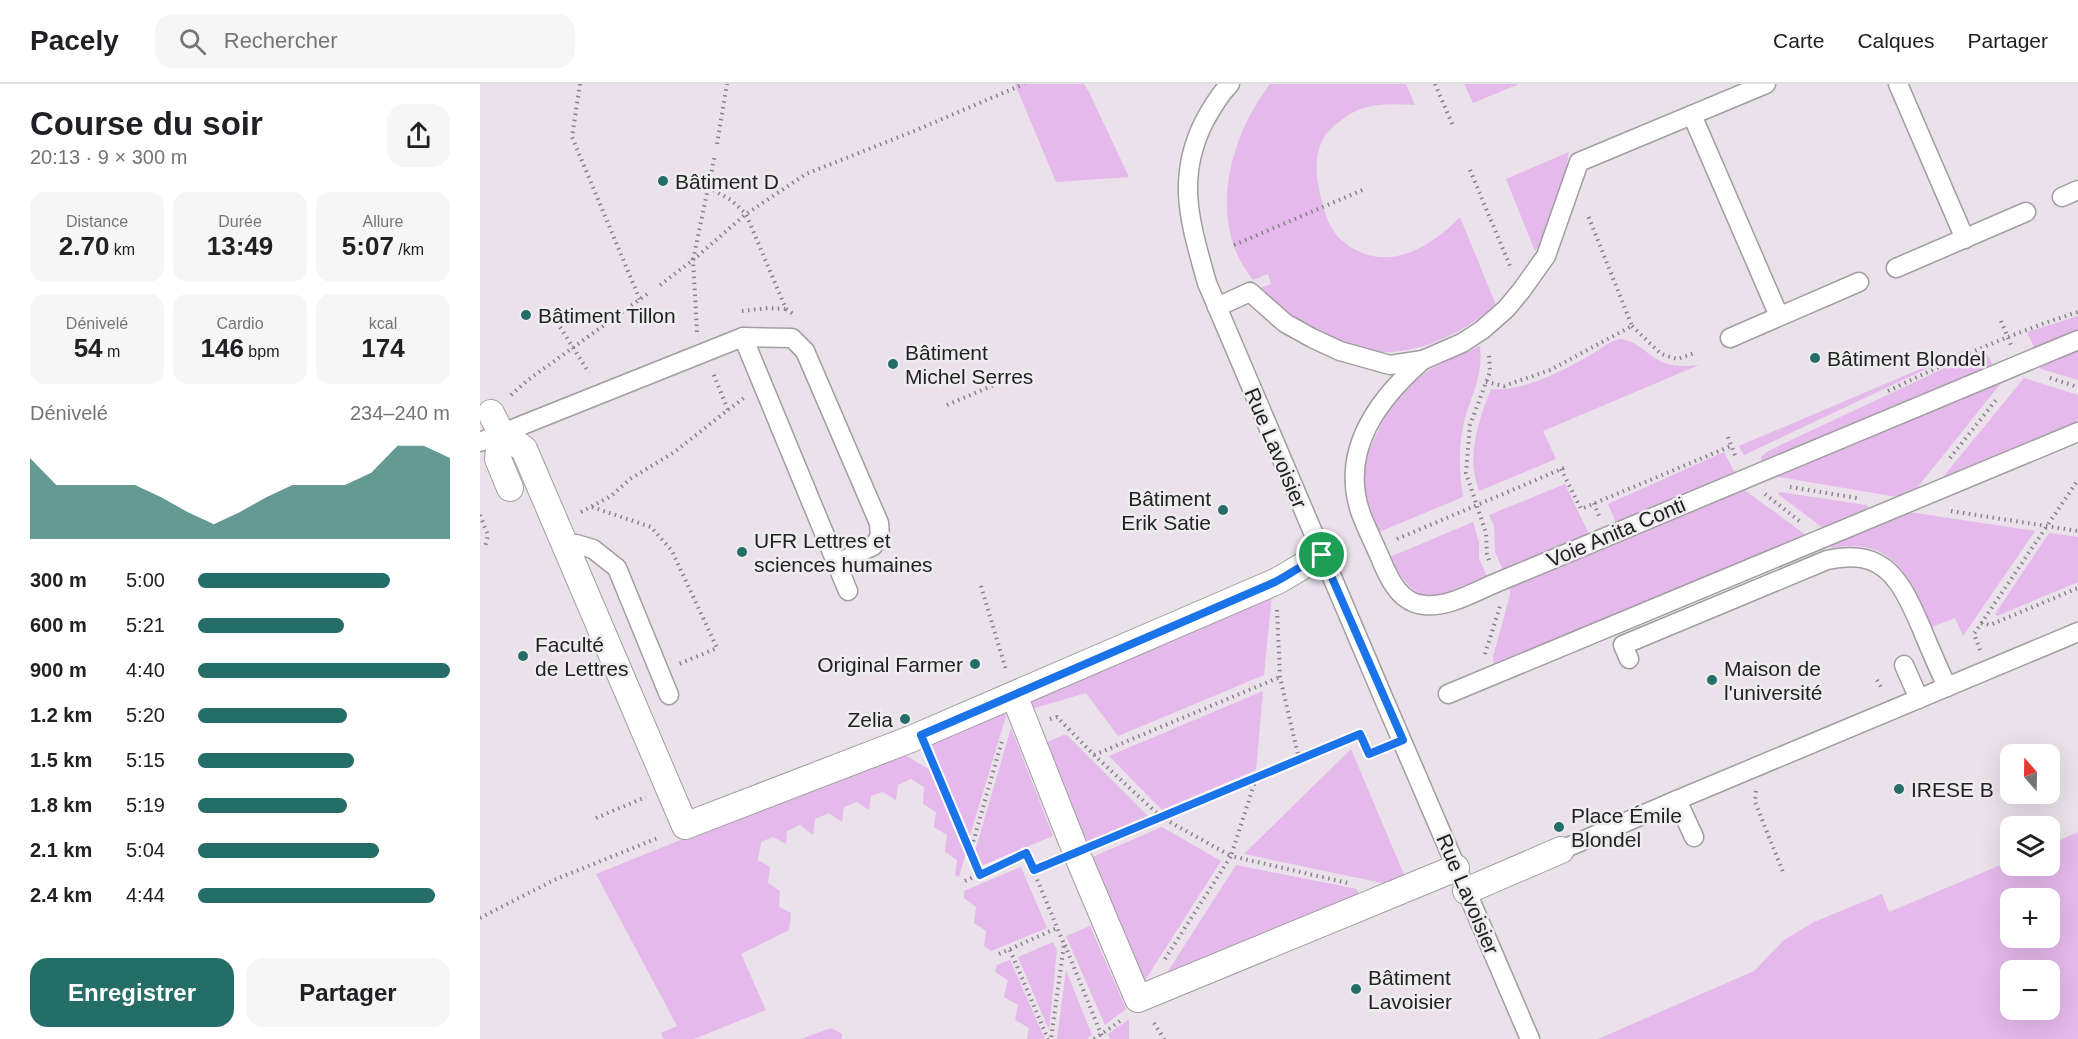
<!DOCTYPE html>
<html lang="fr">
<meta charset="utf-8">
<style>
:root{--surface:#fff;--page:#f6f6f6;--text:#202124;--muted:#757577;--line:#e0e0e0;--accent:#256e67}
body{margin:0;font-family:Helvetica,sans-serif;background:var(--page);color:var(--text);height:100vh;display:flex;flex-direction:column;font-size:22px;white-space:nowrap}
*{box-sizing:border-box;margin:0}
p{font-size:20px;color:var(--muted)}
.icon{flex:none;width:33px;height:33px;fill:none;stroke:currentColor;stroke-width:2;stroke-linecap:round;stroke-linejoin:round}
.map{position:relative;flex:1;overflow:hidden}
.drawer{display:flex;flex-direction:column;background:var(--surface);width:480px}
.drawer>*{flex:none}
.needle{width:39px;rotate:340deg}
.buttons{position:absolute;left:1520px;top:660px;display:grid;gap:12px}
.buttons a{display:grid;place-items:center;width:60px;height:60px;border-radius:12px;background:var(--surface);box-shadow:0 6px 24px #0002;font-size:30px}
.pin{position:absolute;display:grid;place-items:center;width:51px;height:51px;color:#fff;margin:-26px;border:3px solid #fff;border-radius:50%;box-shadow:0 2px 6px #0007}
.round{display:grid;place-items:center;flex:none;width:63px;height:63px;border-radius:18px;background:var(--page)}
.summary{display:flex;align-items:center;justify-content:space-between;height:102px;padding:0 30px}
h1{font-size:33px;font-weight:700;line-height:45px}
.stats{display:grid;grid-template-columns:repeat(3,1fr);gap:9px;height:102px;padding:6px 30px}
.stats div{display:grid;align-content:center;border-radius:15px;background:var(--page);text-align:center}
.stats b{font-size:26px;font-weight:700}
.stats small{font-size:16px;font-weight:400}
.stats p{font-size:16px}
.chart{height:168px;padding:12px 30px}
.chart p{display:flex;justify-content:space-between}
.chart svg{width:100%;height:108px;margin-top:6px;fill:var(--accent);opacity:.7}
.primary-button{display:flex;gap:12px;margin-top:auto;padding:12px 30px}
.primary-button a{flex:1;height:69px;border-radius:18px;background:var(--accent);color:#fff;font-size:24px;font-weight:700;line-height:69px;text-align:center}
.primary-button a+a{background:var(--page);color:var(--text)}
ul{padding:0 30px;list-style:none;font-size:20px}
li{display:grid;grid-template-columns:96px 72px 1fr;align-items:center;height:45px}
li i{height:15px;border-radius:8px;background:var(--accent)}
header{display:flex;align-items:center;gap:36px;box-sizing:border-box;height:84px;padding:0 30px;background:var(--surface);border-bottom:2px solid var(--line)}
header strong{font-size:28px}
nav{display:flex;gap:33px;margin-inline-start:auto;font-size:21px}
.search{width:420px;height:54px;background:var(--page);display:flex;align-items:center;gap:15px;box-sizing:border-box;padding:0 21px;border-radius:18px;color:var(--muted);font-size:22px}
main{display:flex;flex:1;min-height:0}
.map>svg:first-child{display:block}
.built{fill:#eae1eb;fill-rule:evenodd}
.green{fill:#e5b9eb;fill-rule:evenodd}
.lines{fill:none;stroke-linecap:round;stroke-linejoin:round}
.service-casing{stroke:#a19ea1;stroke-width:21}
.pedestrian-casing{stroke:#a19ea1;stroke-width:28}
.path{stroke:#858386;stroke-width:4;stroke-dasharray:1.5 4.5;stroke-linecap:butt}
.service{stroke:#fff;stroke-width:18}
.pedestrian{stroke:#fff;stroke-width:26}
.route-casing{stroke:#fff;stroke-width:12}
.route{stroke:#1a73e8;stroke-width:8}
.poi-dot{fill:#256e67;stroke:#efecf0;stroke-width:2}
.labels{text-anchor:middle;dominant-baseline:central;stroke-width:5;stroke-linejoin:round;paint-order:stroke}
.poi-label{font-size:21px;fill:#232223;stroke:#efecf0;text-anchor:start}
.street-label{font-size:21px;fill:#232223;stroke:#efecf0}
</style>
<header>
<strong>Pacely</strong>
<div class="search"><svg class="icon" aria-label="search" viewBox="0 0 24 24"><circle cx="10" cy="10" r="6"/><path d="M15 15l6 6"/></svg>Rechercher</div>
<nav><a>Carte</a><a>Calques</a><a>Partager</a></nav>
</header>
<main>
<section class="drawer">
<div class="summary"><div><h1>Course du soir</h1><p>20:13 · 9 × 300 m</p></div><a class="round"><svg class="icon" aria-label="share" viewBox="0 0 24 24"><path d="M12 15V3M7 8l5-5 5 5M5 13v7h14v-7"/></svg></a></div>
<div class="stats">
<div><p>Distance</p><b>2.70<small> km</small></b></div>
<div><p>Durée</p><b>13:49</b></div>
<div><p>Allure</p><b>5:07<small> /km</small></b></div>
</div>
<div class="stats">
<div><p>Dénivelé</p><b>54<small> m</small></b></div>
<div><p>Cardio</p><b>146<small> bpm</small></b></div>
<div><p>kcal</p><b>174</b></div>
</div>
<div class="chart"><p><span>Dénivelé</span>234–240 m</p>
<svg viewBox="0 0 160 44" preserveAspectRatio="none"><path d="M0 44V11L10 22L20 22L30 22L40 22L50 27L60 33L70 38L80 33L90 27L100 22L110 22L120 22L130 17L140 6L150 6L160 11V44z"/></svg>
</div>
<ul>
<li><b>300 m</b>5:00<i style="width:76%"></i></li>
<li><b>600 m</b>5:21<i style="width:58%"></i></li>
<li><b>900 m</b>4:40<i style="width:100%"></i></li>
<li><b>1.2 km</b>5:20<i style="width:59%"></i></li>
<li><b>1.5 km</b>5:15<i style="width:62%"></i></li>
<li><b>1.8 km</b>5:19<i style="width:59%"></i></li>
<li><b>2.1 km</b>5:04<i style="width:72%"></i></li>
<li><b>2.4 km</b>4:44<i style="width:94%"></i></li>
</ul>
<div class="primary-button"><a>Enregistrer</a><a>Partager</a></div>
</section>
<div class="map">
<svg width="1598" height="955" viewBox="0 0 1598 955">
<rect width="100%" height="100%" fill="#efecf0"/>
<path class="built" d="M0,0h1598v955h-1598zM1530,670h39v40h-39zM1530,742h39v40h-39zM1530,814h39v40h-39zM1530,886h39v40h-39z"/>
<g class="green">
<path d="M535,0h69l5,8 40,85 -73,5z"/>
<path d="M790,0h136l9,21c-19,-1 -42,-2 -59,6 -11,5 -29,19 -34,30 -8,17 -6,36 -2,53 3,11 5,21 10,31 6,11 14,19 26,25 38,20 77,-5 104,-33l36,88c-38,32 -89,56 -140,44 -15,-3 -28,-12 -42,-19 -21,-12 -38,-24 -54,-42l11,-4 -3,-10 -15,6c-47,-58 -24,-142 17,-196z"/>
<path d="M984,0h55l-46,19z"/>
<path d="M1089,68c-6,34 -12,72 -34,99l-29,-72z"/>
<path d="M1598,232v15l-43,18 -8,-17z"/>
<path d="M1141,255c14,2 21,10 32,18 15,10 29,10 46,8l-156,66 13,28 -77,32c-13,-35 -1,-69 12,-102 32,3 74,-19 101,-35 10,-6 18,-13 29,-15z"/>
<path d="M1499,260l-235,111 -5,-9z"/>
<path d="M1000,262c3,30 -7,45 -15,72 -7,26 -6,53 -2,79l-84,35c-6,-17 -14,-35 -15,-53 -1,-17 7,-33 14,-48 27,-53 50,-62 102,-85z"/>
<path d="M1505,265l8,17 -231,96 -1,-5 7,-6z"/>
<path d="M1598,265v31l-37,-11 -2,-4z"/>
<path d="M1544,294l54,17v26l-135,56z"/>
<path d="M1520,298h2l-86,107 -19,8 -124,-21z"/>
<path d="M1244,368l11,21 -119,50 -8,-19z"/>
<path d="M1085,400l24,50 -86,36 -8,-18 -1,-26 -5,-11z"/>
<path d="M1263,405l63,46 -312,129 -1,-7 17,-62v-9z"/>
<path d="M1300,408l86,13 3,3 -46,20 -45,-34z"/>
<path d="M1429,428l126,19 -72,105 -8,-18 -23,9c-21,-47 -37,-91 -100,-79l-2,-4z"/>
<path d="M993,438l6,21v15l8,19 -52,20c-23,-1 -36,-21 -45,-40z"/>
<path d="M1569,449l29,4v45l-81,34 -2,-2z"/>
<path d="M792,510l-8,81 -146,61 -32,-43 -58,17 -5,-13z"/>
<path d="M783,607l-7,79 -94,40 -53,-54z"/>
<path d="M522,623l4,9 -37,123 -39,-91 4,-12z"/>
<path d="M531,644l42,108 -72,30 -6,-15z"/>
<path d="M586,650l82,82 -65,27 -41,-99z"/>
<path d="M871,665l54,128 -18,7 -143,-30z"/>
<path d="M420,668l30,18 36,82 -7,25 -4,-2 2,-15 -12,-8 2,-17 -13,-8 2,-15 -13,-8 1,-17 -13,-8 -13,6 -2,15 -13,-8 -12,4 -2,14 -12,-8 -13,5 -2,15 -13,-9 -14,6 -2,16 -13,-10 -13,6 -1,13 -13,-7 -12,5 -3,18 12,7 -2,16 12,8 -1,16 12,6 -2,17 -48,24 25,56 -72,29h-30l-3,-6 16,-7 -81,-152z"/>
<path d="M682,743l59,34 -79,124 -52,-127z"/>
<path d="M1598,748v207h-480l156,-68 30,-31 30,-18 68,-28 7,18 121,-51v5h39v-21zM1530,814h39v40h-39zM1530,886h39v40h-39z"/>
<path d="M756,781l121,24 2,7 -196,83z"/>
<path d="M541,783l26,61 -56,23 -7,-5 2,-15 -12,-8 2,-16 -12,-9v-7z"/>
<path d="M610,842l36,83 -21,16 -39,-89z"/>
<path d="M573,858l4,8 -8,80 -31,-73z"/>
<path d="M530,876l35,79h-18l2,-11 -14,-8 3,-15 -14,-8 4,-17 -13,-8 2,-7z"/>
<path d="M586,886l26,65 -5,4h-30z"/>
<path d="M649,935v20h-19l-2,-5z"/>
<path d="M351,944l11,6v5h-41z"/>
</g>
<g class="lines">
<defs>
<g id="service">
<path d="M750,0c-11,11 -19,25 -26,38 -29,58 -13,103 3,161 106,253 215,504 323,756"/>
<path d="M1418,0l67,155"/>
<path d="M1212,31l87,201"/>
<path d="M1582,113l16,-7"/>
<path d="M1416,184l130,-56"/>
<path d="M737,223l33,-15 35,31 27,15 28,13 50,14 33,-5 39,-17 20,-13 24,-21 15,-18 25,-35 33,-94 187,-78"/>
<path d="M263,253l105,254"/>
<path d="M1250,254l129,-56"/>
<path d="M943,276c-44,38 -83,89 -63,151 6,17 15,34 22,51 8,19 19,41 42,43 24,3 52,-14 74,-23l580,-242"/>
<path d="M0,358l263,-105 49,1 13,13 74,172 1,14 -7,9 -37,18"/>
<path d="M85,461l11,-1 17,5 24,19 52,127"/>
<path d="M1149,575l-6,-14 204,-85c58,-13 74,21 94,67 8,20 17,40 26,60"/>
<path d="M1424,581l15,34"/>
<path d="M968,610l630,-262"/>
<path d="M1214,753l-17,-37 401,-168"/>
<path d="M1081,766l116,-50"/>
</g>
<g id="pedestrian">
<path d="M11,329l10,20 -3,26 12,29"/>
<path d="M21,349l23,16 161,377 226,-87 364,-157c16,-8 30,-19 47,-26"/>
<path d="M534,611l62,157 62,147 318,-131"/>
<path d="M986,807l95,-41"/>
</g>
</defs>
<use href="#service" class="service-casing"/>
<use href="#pedestrian" class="pedestrian-casing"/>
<g class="path">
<path d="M100,0l-8,53 68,163"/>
<path d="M955,0l18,42"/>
<path d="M237,60l10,-60"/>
<path d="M990,86l40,96"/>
<path d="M228,103l23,13 15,14 40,95 7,5"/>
<path d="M754,161l131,-56"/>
<path d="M180,201l33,-25 22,-105"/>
<path d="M262,227l26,-3 18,1"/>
<path d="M1521,237l10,24"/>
<path d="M77,238l32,51"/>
<path d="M1152,242l29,28 16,5 17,-6"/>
<path d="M217,248l-4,-72 53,-46 60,-40 108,-43 110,-47"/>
<path d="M1570,294l28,9"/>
<path d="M1006,298l18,4 46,-16 82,-44 -45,-113"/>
<path d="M1408,307c64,-31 121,-57 190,-79"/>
<path d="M31,311l17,-15 122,-88"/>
<path d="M467,321l68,-29"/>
<path d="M248,326l16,-12"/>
<path d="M1248,353l8,21"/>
<path d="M1470,374l46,-58"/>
<path d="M1081,385l20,40 150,-63"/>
<path d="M1310,403l67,11"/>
<path d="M1285,410l37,29"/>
<path d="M1114,419l5,13"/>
<path d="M112,423l59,20 21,24 45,97 -38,16"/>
<path d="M1471,427l127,20"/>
<path d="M101,428l30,-16 19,-17 43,-26 55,-43 -15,-37"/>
<path d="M0,431l8,20 -3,12"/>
<path d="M917,455l167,-71"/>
<path d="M1009,476l-2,-6 -1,-21 -20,-60 4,-48 20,-53 -1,-19"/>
<path d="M501,502l25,84"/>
<path d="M797,526l3,67 19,82"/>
<path d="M1501,539l9,2 88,-37"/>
<path d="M1500,566l-6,-16 104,-154"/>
<path d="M1005,570l15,-48"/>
<path d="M1397,596l4,7"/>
<path d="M570,635l7,-2 37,38 67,62 70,39 25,-78"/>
<path d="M614,671l186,-78"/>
<path d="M450,674l49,117"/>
<path d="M1276,707l-1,11 28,70"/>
<path d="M116,734l50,-21"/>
<path d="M620,758l260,-108 9,20 11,-4"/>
<path d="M490,769l32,-112"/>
<path d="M553,786l18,-7"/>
<path d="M485,797l61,-28 38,91 -13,95"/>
<path d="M0,834l74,-38 106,-43"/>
<path d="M585,861l38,94"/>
<path d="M530,866l38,89"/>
<path d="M519,870l58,-26"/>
<path d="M685,875l66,-103 117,27"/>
<path d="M674,939l10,16"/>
<path d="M614,955l29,-20"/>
</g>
<use href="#service" class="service"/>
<use href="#pedestrian" class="pedestrian"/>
</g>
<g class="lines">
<defs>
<path id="route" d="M842,471l81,185 -34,14 -9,-20 -326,136 -8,-17 -46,22 -59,-140 354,-153c16,-8 30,-19 47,-27z"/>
</defs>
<use href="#route" class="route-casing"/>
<use href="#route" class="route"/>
</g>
<g class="poi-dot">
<circle cx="183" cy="97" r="6"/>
<circle cx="46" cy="231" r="6"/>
<circle cx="1335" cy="274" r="6"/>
<circle cx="413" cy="280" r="6"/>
<circle cx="743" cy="426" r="6"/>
<circle cx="262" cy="468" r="6"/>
<circle cx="43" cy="572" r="6"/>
<circle cx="495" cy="580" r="6"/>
<circle cx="1232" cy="596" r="6"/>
<circle cx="425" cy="635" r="6"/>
<circle cx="1419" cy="705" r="6"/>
<circle cx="1079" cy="743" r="6"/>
<circle cx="876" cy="905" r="6"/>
</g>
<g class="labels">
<g class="poi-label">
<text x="195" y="97">Bâtiment D</text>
<text x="58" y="231">Bâtiment Tillon</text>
<text x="425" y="268">Bâtiment<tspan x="425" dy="24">Michel Serres</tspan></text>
<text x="1347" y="274">Bâtiment Blondel</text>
<text x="731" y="414" text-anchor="end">Bâtiment<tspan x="731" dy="24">Erik Satie</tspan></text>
<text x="274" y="456">UFR Lettres et<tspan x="274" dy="24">sciences humaines</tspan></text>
<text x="55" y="560">Faculté<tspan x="55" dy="24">de Lettres</tspan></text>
<text x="483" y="580" text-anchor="end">Original Farmer</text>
<text x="1244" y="584">Maison de<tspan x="1244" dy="24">l'université</tspan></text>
<text x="413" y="635" text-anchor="end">Zelia</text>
<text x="1431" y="705">IRESE B</text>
<text x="1091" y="731">Place Émile<tspan x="1091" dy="24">Blondel</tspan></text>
<text x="888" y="893">Bâtiment<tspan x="888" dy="24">Lavoisier</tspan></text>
</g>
<g class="street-label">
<text transform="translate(796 364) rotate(67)">Rue Lavoisier</text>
<text transform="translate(1136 448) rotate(-23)">Voie Anita Conti</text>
<text transform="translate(988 810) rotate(67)">Rue Lavoisier</text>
</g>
</g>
</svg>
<div class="buttons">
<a><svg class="needle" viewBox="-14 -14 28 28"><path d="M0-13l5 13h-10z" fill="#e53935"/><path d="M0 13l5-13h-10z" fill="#757577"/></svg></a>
<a><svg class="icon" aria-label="layers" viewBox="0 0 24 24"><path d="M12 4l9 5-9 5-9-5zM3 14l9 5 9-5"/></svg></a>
<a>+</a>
<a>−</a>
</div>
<div class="pin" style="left:842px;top:471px;background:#1e9e55"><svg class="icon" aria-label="arrive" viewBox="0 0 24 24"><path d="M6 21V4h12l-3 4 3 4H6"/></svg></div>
</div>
</main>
